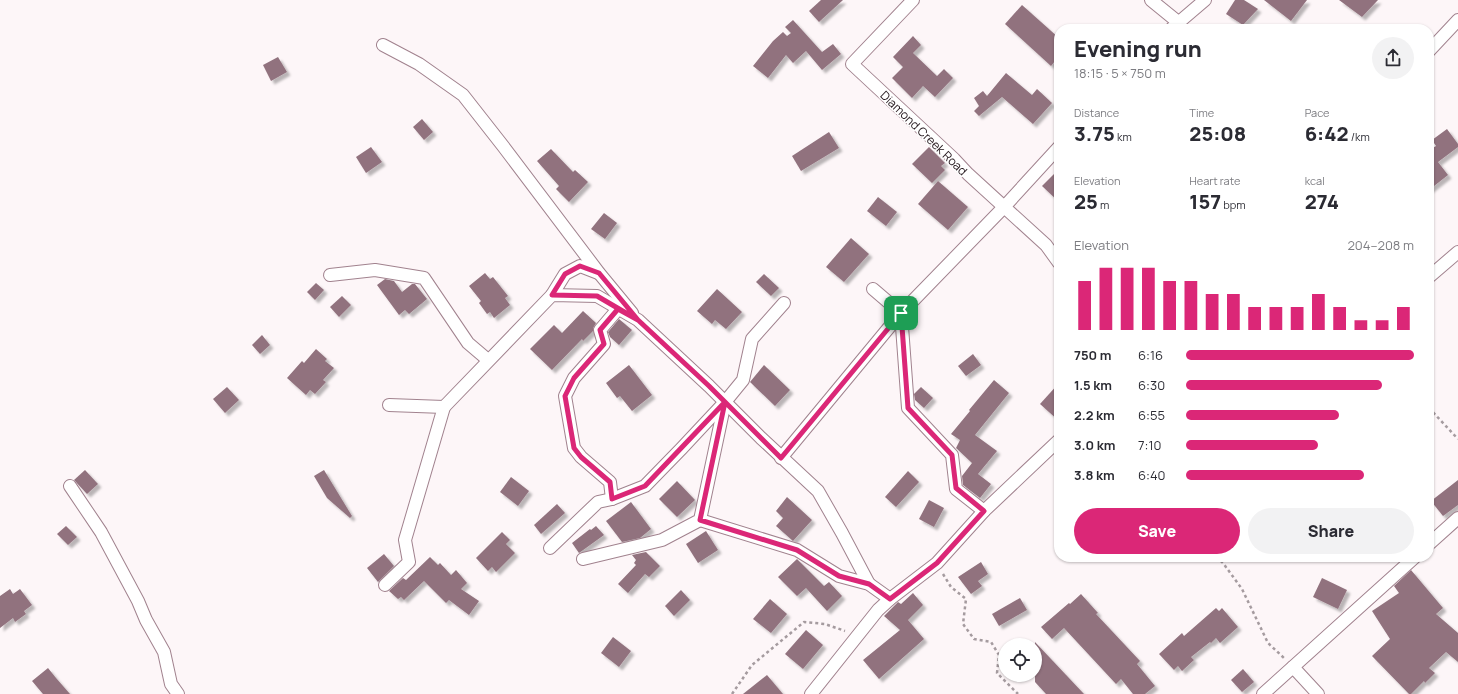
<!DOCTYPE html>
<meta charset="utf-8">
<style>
:root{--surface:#fff;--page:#f2f2f3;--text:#2b2b33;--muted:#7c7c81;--accent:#db2777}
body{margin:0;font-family:Manrope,sans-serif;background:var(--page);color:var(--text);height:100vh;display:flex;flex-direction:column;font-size:15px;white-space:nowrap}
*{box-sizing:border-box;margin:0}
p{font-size:13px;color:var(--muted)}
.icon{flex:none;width:22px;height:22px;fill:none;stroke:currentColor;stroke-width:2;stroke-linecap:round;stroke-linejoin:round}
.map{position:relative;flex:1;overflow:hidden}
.details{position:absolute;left:1054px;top:24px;width:380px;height:538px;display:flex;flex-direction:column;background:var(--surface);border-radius:16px;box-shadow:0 1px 3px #0004}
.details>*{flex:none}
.tools{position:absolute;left:998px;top:638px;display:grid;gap:8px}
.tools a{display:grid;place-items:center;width:44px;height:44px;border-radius:50%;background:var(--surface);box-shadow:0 1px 3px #0004;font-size:20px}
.pin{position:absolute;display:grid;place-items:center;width:34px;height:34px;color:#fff;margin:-17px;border-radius:8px;box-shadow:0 2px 6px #0006}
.round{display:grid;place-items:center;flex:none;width:42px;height:42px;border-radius:21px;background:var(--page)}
.summary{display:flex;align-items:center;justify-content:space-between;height:68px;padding:0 20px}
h1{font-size:22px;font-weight:800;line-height:30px}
.figures{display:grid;grid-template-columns:repeat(3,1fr);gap:6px;height:68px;padding:4px 20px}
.figures div{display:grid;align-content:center}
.figures b{font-size:20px;font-weight:800}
.figures small{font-size:11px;font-weight:400}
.figures p{font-size:11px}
.chart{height:112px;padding:8px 20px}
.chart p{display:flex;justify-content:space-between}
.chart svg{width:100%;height:72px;margin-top:4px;stroke:var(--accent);stroke-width:6}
.cta{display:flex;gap:8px;margin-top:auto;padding:8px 20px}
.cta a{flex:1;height:46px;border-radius:24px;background:var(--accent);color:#fff;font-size:16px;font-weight:800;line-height:46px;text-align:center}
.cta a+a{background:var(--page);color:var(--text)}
ul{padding:0 20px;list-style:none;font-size:13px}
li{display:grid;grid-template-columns:64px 48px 1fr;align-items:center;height:30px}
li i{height:10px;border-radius:5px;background:var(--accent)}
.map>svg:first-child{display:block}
.building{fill:#91727e;filter:url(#shadow)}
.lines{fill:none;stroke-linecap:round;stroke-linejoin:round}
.street-casing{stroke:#a1828e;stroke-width:14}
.path{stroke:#a59b9f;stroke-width:2.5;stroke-dasharray:3 3;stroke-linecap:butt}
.street{stroke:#fff;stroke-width:12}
.route-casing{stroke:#fff;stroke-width:8}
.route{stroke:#db2777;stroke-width:5}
.labels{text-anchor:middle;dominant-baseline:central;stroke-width:3;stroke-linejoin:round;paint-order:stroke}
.street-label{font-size:12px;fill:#24181d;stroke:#fff}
</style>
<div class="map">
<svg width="1458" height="694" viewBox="0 0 1458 694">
<defs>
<filter id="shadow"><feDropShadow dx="3.5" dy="3.5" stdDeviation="1" flood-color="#0004"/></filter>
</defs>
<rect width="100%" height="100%" fill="#fdf6f8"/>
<g class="building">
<path d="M821,0h22l-24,22 -10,-11z"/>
<path d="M1235,0h9l14,9 -15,16 -17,-11z"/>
<path d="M1264,0h43l-16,21z"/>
<path d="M1339,0h39l-16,17z"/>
<path d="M1022,5l37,33v18l-8,10 -46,-42z"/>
<path d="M793,20l29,32 11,-8 8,10 -19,16 -16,-19 -13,12 -7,-8 -18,23 -15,-12 20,-25 10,-9 4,4 4,-3 -6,-6z"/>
<path d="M913,36l8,9 -8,8 24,23 7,-7 9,9 -18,19 -12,-11 -11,12 -20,-20 11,-11 -10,-10z"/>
<path d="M278,57l9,15 -16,9 -8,-16z"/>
<path d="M1006,73l26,22 5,-6 15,14 -19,21 -31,-27 -23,19 -5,-5 5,-5 -5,-8 9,-7 4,5z"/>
<path d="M422,119l11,13 -9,8 -11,-13z"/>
<path d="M1447,129l11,15v3l-20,15 10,13 -19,15v-40l7,-4 -4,-6z"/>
<path d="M829,132l10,16 -38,23 -9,-15z"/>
<path d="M371,147l11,15 -16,11 -10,-16z"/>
<path d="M929,147l16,16 -4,3 4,4 -13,13 -20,-19z"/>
<path d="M551,149l22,23 2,-2 13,12 -19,20 -13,-13 3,-3 -22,-25z"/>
<path d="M1059,169v33l-17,-16z"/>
<path d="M938,181l30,26 -20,23 -30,-26z"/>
<path d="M878,197l19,15 -11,14 -19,-15z"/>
<path d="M604,213l13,10 -12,16 -14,-10z"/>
<path d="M851,238l18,16 -25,28 -18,-15z"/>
<path d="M485,273l5,6 3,-2 15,19 -3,2 5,7 -16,13 -4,-6 -3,2 -8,-11 2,-2 -12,-15z"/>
<path d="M764,274l15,14 -8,8 -15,-14z"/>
<path d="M385,279l9,2 8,11 10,-8h3l12,15 -18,15 -4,-4 -6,5 -22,-30z"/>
<path d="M316,283l8,7 -9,10 -8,-8z"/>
<path d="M717,289l25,23 -16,17 -11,-9 -3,4 -15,-13z"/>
<path d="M342,296l9,9 -12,12 -9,-10z"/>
<path d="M583,311l13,12 -3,5v3l-10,10 -1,-2 -30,31 -22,-21 24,-24 8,8z"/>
<path d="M619,319l13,11 -13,15 -9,-8 -2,-5z"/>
<path d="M262,335l8,10 -10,9 -8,-9z"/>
<path d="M316,349l11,10 -2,2 9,7 -11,12 3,2 -11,12 -5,-4 -4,5 -19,-17 15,-17 2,2z"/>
<path d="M973,354l8,11 -15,11 -8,-10z"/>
<path d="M629,365l23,30 -20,16 -12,-15 -3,2 -11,-15z"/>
<path d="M764,365l26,25 -15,16 -25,-24z"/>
<path d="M994,380l15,13 -34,42 22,16 -19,23 13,10 -11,14 -17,-13 -1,-9 10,-13 -16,-15 4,-8 -9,-6 19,-23 -1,-1z"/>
<path d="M1059,383v38l-19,-17z"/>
<path d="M227,387l12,13 -14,13 -12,-14z"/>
<path d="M921,387l12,11 -9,10 -9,-8 -1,-6z"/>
<path d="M85,470l13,14 -11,10 -13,-14z"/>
<path d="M324,470l28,46 -2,2 -23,-20 -13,-22z"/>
<path d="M908,471l11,11 -23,25 -11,-10z"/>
<path d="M511,477l18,14 -11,15 -18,-14z"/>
<path d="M1458,480v25l-15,11 -12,-15z"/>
<path d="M677,481l18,19 -18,17 -18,-18z"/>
<path d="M787,497l25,23 -19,21 -17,-15 7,-8 -7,-7z"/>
<path d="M929,500l15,8 -10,19 -15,-8z"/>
<path d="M631,502l20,27 -11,9 -18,4 -16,-21z"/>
<path d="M557,504l8,9 -24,21 -7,-9z"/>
<path d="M66,526l11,11 -9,8 -11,-11z"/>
<path d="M596,526l8,9 -25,18 -7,-10 18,-14 1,1z"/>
<path d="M706,531l12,19 -20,13 -12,-19z"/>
<path d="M502,532l8,8 -4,4 9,9 -19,19 -4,-5 -4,4 -12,-13z"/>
<path d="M646,552l14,14 -11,11 -4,-3 -17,19 -10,-9 18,-19 -2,-2 2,-3 -4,-5z"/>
<path d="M384,554l10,12 -16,16 -11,-14z"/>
<path d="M430,557l8,8 2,-2 11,12 5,-5 11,13 -6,6 18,12 -10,14 -20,-15 -3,3 -22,-22 -20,19 -3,-3 -3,2 -9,-8 14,-13 3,2z"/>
<path d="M797,559l27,27 5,-4 13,14 -15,15 -21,-23 -9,8 -19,-19z"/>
<path d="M981,562l7,12 -10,7 4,5 -11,8 -13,-17z"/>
<path d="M1411,570l32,38 -7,6 22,19v29l-12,-10 -17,16 6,5 -10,10 -1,-2 -13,13h-2l-37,-38 18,-17 -18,-28 27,-18 -5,-7z"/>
<path d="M1322,578l25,12 -9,19 -25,-12z"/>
<path d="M10,589l3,5 7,-5 12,16 -8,6 2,3 -11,8 -2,-4 -13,10v-32z"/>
<path d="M681,590l9,10 -16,16 -9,-10z"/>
<path d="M913,593l10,12 -15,15 16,19 -45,40 -16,-19 37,-30 -16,-14 14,-14 3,2z"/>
<path d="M1081,594l17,19 -2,1 44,47 -3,3 18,22 -10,8h-12l-12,-15 -5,5 -52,-56 -12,11 -11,-12 28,-24 1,1z"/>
<path d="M1020,598l7,12 -28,16 -7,-12z"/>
<path d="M770,599l17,15 -16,19 -18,-14z"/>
<path d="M1216,608l3,3 3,-3 16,19 -18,16 -4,-5 -5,5 -1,-1 -19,15 3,3 -12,11 -4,-5 -4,4 -15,-16 23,-21 2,3z"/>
<path d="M806,630l17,15 -20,24 -18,-15z"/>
<path d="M613,637l18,14 -12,16 -18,-14z"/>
<path d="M1035,642l49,52h-38l-11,-12z"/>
<path d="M48,668l8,10 14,16h-27l-11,-13z"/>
<path d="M1243,669l11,13 -12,10 -11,-12z"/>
<path d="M767,675l16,19h-40z"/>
</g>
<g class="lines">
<defs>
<g id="street">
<path d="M913,0l-61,64 102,95 14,15 78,71 13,18"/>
<path d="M1151,0l27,22"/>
<path d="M1171,29l34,-29"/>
<path d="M383,45l36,19 44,31 40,51 96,127 33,40"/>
<path d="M1429,51l29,-31"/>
<path d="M330,275l45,-5 49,8 44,65 20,17"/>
<path d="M1429,277l29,-25"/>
<path d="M552,295l13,-21 15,-8 18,7"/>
<path d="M389,405l55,2 108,-112 45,1 41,24 71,66 52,52 57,53 24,42 27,51"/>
<path d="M781,458l120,-145 -28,-24"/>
<path d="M70,486l31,46 37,69 8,19 18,32 7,32 7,10"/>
<path d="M612,499l-2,-17 -29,-25 -7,-9 -9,-52 9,-18 30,-34 -4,-14 18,-21"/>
<path d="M984,511l-28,-22 -4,-34 -44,-47 -7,-95 104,-107 54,-59"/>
<path d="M700,520l97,30 42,26 30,8 21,15"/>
<path d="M1429,544l29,-26"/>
<path d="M550,548l48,-46 14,-3 33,-13 37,-38 43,-46 18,-22 9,-41 32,-36"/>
<path d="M583,559l79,-19 38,-20 25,-118"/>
<path d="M385,585l24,-23 -4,-22 39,-133"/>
<path d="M1293,667l25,27"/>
<path d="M811,694l67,-84 12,-11 47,-36 47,-52 75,-71"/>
<path d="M1263,694l152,-137"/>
</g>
</defs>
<use href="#street" class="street-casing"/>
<g class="path">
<path d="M1429,408l29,31"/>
<path d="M1216,557l7,6 19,26 26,54 16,15"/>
<path d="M943,574l8,13 15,12 -3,25 11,15 17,3 8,13 -2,18 21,21"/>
<path d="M732,694l20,-29 52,-43 21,2 20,7"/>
</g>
<use href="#street" class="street"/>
</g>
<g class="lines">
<defs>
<path id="route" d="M901,313l-120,145 -72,-72 -71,-66 -41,-24 -45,-1 13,-21 15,-8 19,7 39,47 -20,-11 -18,21 4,14 -30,34 -9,18 9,52 7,9 29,25 2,17 33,-13 80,-84 -25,118 97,30 42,26 30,8 21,15 47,-36 47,-52 -28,-23 -4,-33 -44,-47 -7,-95"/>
</defs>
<use href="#route" class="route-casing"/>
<use href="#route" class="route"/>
</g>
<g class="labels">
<g class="street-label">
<text transform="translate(924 133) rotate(44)">Diamond Creek Road</text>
</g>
</g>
</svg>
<div class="tools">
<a><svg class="icon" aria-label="locate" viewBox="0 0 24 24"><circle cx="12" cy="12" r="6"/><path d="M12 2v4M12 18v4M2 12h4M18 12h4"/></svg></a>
</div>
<div class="pin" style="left:901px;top:313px;background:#1e9e55"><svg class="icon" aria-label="arrive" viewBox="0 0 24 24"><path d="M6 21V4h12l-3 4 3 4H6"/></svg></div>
<section class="details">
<div class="summary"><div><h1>Evening run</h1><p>18:15 · 5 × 750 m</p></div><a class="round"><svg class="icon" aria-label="share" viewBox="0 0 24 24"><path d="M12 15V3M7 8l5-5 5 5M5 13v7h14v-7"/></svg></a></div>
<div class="figures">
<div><p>Distance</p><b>3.75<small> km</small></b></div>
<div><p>Time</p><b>25:08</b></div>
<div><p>Pace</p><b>6:42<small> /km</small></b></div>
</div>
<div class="figures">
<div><p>Elevation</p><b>25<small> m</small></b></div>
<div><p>Heart rate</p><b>157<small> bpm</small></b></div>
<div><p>kcal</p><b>274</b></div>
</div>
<div class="chart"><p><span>Elevation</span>204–208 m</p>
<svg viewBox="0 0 160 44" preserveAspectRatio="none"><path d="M5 44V14M15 44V6M25 44V6M35 44V6M45 44V14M55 44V14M65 44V22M75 44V22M85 44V30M95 44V30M105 44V30M115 44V22M125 44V30M135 44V38M145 44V38M155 44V30"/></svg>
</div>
<ul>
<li><b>750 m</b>6:16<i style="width:100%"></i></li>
<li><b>1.5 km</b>6:30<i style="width:86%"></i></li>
<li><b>2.2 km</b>6:55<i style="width:67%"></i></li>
<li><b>3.0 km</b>7:10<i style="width:58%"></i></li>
<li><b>3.8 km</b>6:40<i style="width:78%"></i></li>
</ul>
<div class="cta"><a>Save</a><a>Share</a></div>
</section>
</div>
